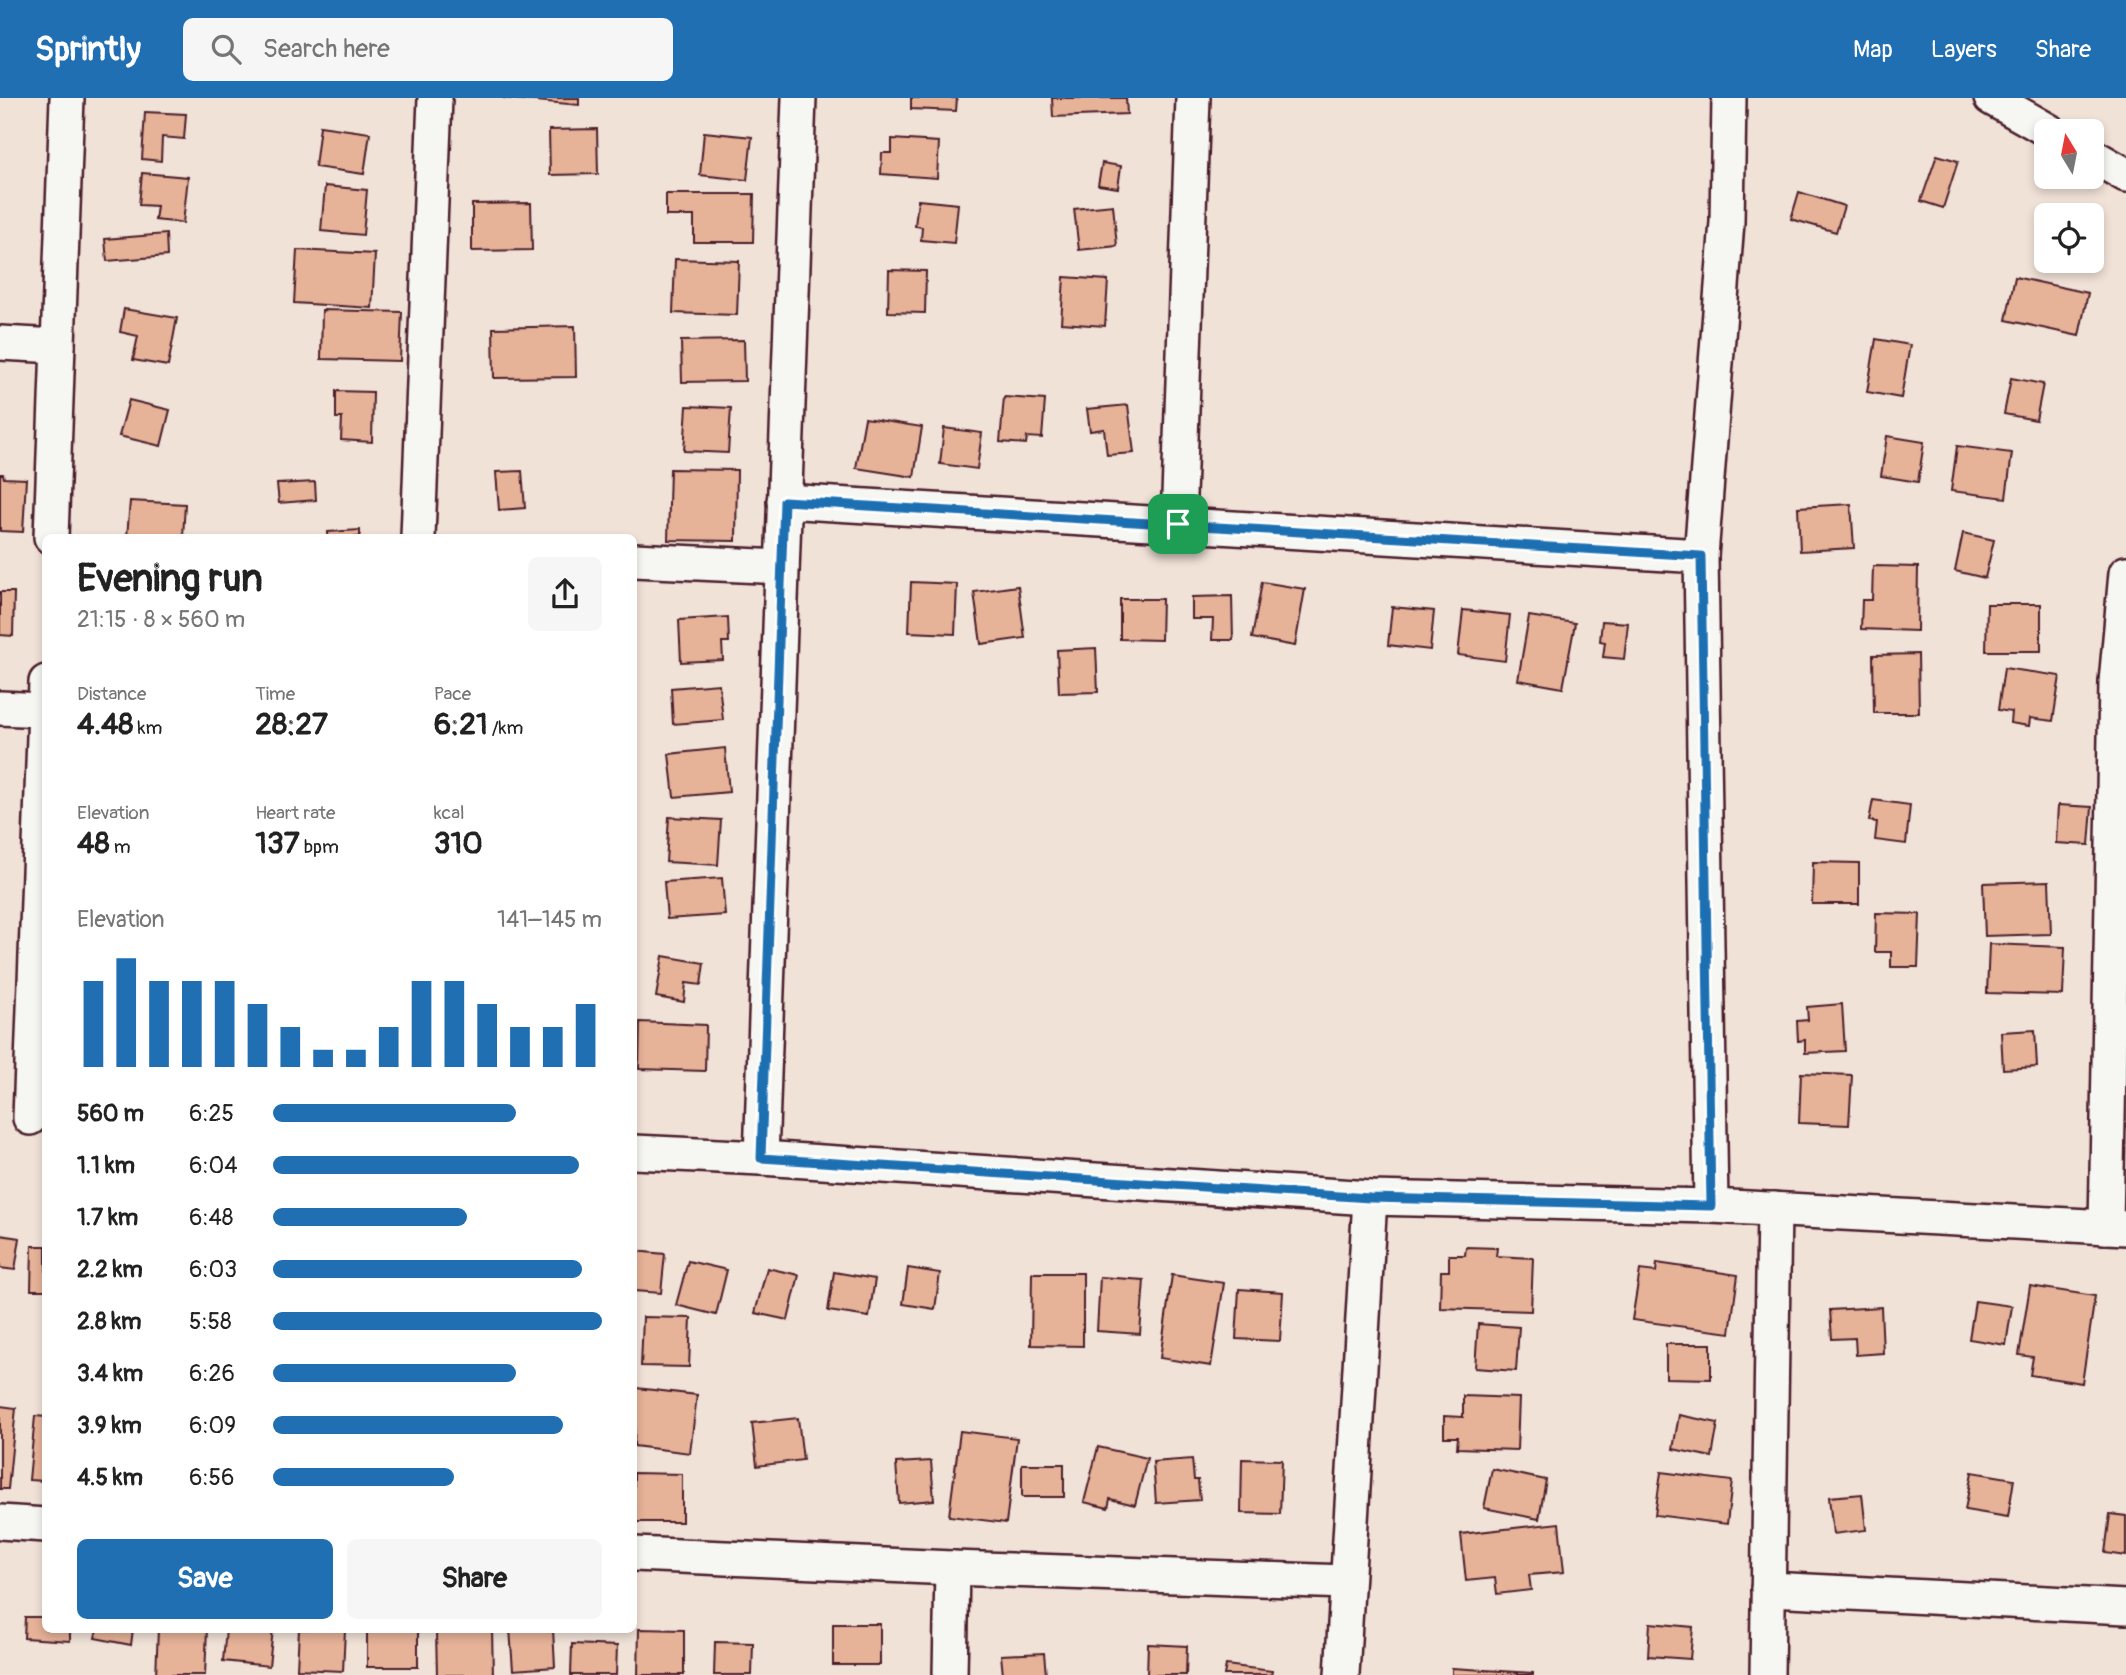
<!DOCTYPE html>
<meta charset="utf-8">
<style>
:root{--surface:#fff;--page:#f6f6f6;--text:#222;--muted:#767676;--accent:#1f6fb2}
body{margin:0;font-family:Pangolin,sans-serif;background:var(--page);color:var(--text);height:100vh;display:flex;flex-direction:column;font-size:26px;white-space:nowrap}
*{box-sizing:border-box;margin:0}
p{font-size:23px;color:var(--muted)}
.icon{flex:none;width:38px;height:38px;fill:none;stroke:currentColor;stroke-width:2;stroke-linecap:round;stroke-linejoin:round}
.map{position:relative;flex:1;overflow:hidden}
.side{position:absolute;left:42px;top:436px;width:595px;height:1099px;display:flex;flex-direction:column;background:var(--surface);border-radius:10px;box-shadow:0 4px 10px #0003}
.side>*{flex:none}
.needle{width:46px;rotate:350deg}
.buttons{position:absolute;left:2034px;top:21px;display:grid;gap:14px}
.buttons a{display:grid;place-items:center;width:70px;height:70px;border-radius:10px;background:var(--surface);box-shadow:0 4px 10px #0003;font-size:35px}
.pin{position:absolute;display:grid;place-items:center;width:60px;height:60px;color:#fff;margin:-30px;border-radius:14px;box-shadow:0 4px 10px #0006}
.round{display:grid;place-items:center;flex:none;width:74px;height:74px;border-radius:10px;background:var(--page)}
.headline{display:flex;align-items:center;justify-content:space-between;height:119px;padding:0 35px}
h1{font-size:38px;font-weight:700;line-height:52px}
.figures{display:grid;grid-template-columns:repeat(3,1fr);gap:10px;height:119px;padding:7px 35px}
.figures div{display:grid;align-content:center}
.figures b{font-size:30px;font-weight:700}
.figures small{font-size:19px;font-weight:400}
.figures p{font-size:19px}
.chart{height:196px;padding:14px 35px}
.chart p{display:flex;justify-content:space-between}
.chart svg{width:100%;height:126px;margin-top:7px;stroke:var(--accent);stroke-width:6}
.button{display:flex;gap:14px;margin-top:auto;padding:14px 35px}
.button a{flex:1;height:80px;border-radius:10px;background:var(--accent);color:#fff;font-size:28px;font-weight:700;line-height:80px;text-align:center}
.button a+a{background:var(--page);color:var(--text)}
ul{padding:0 35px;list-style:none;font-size:23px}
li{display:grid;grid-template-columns:112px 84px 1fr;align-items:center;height:52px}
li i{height:18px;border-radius:9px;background:var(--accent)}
header{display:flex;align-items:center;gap:42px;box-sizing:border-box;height:98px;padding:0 35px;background:var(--accent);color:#fff}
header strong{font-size:33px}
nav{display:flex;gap:38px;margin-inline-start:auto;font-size:24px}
.search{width:490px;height:63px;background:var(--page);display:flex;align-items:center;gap:18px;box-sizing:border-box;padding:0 24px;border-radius:10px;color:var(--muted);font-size:26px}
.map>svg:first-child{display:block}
.building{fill:#e6b298;stroke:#4a1f2b;stroke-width:2}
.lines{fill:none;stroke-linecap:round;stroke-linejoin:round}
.street-casing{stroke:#4a1f2b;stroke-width:38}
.street{stroke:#f6f6f2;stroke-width:33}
.route-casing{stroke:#fff;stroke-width:14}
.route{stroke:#1f6fb2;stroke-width:9}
</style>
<header>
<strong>Sprintly</strong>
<div class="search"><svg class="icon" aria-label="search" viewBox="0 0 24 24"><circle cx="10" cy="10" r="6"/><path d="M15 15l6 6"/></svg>Search here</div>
<nav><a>Map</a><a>Layers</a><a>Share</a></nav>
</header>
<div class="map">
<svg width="2126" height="1577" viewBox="0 0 2126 1577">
<rect width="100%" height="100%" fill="#f1e2d7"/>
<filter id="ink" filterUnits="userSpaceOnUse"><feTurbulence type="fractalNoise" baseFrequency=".0143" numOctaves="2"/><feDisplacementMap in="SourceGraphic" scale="14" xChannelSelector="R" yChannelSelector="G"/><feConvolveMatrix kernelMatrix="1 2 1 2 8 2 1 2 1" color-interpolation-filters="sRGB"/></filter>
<g filter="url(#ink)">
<g class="building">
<path d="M503,0h76v7z"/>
<path d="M911,0h46l-1,13 -45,-2z"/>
<path d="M1052,0h74l1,16 -74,3z"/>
<path d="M145,14l41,2 -2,25 -22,-2 -1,24 -19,-2z"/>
<path d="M320,28l50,7 -6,41 -49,-7z"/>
<path d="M597,31l1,45 -48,1 -1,-45z"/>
<path d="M704,34l48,5 -5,43 -47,-5z"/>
<path d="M892,41l47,3 -2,36 -56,-4 1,-21h10z"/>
<path d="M1937,57l21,6 -15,47 -22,-7z"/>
<path d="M1102,65l19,3 -3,22 -20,-3z"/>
<path d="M142,75l46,4 -5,46 -28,-3 2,-14 -18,-1z"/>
<path d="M325,88l42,4 -4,45 -42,-4z"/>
<path d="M1799,94l45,14 -8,26 -45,-13z"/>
<path d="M666,96h88l-1,48h-59v-26h-28z"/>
<path d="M918,102l40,4 -4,39 -33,-3 1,-13 -7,-1z"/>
<path d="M531,105l1,47 -60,1v-47z"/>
<path d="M1113,107l4,41 -38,4 -5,-41z"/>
<path d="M166,136l1,22 -60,5 -2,-22z"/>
<path d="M297,152l78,4 -3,54 -78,-5z"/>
<path d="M675,161l64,2 -2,54 -64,-2z"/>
<path d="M889,172l37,1 -1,42 -37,-1z"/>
<path d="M1064,179l44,3 -3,46 -44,-3z"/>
<path d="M2015,179l73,16 -9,43 -73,-16z"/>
<path d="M124,211l53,9 -9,48 -35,-6 5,-24 -18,-4z"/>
<path d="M322,212l80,2 -2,49 -79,-2z"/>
<path d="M575,228l1,51 -82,1 -1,-50z"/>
<path d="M1876,241l34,6 -9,53 -34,-6z"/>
<path d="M744,242l1,41 -63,1 -1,-41z"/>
<path d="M2011,280l32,6 -7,36 -32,-6z"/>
<path d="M336,293l37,1 -1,50 -31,-2 1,-22h-6z"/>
<path d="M1004,299l41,3 -3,38 -15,-1 -1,7 -26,-2z"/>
<path d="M129,302l41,10 -9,36 -42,-10z"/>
<path d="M1128,307l6,48 -27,2 -3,-26 -14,2 -3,-22z"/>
<path d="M687,308l44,2 -3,45 -44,-2z"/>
<path d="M865,320l57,9 -8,50 -58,-9z"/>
<path d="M944,330l38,5 -5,36 -37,-5z"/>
<path d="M1887,338l37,6 -6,40 -37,-6z"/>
<path d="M1957,348l55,7 -6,45 -55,-7z"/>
<path d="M670,371l67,1 -1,71 -68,-1z"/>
<path d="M522,373l3,37 -26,2 -3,-38z"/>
<path d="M0,376h3l1,4 22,1 -3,53 -23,-1z"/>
<path d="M315,384l1,18 -37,3 -2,-19z"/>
<path d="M130,403l55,3 -2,33h-56z"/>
<path d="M1851,406l3,44 -54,3 -2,-44z"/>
<path d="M360,432v7h-32v-5z"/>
<path d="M1963,435l31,7 -9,38 -30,-7z"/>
<path d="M1873,468l45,1 -1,64 -56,-2 1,-29h10z"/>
<path d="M911,484l46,2 -2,50 -46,-2z"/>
<path d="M1262,484l43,7 -10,57 -43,-8z"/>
<path d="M1018,488l7,52 -44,6 -7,-52z"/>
<path d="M0,494h14l-1,44 -13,-1z"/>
<path d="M1232,498l1,44h-21l1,-21h-21v-22z"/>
<path d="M1120,501h42l-1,41 -41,-1z"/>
<path d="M1987,506h54v47h-55z"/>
<path d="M1392,509l42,4 -4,39 -42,-5z"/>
<path d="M1463,512l47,5 -5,46 -47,-6z"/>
<path d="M1529,518l46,7 -12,65 -45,-8z"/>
<path d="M728,519l1,25h-7l1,18 -42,2 -2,-42z"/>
<path d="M1602,523l26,2 -4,36 -21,-2 2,-15 -5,-1z"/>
<path d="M1096,550l2,44 -39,1 -2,-43z"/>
<path d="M1918,556l1,59h-45l-1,-58z"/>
<path d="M2004,570l56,8 -7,45 -23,-3 -1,8 -19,-3 1,-11 -13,-2z"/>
<path d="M719,586l4,36 -50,4 -2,-36z"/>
<path d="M725,650l4,44 -55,5 -5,-43z"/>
<path d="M1873,702l37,5 -4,39 -31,-4 2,-18 -8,-1z"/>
<path d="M2058,707l34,2 -3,38 -33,-2z"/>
<path d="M669,719l52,3 -3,45 -52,-3z"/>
<path d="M1813,764l46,1v41h-47z"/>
<path d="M722,780l3,37 -58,4 -3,-37z"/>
<path d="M2049,783l2,53 -66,2 -2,-53z"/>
<path d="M1876,815l44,1 -2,53h-27v-15h-16z"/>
<path d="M1989,846l76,3 -2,48 -76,-2z"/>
<path d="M663,858l41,7 -3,22 -15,-2 -2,19 -28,-5z"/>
<path d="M1842,906l3,47 -40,2v-13l-7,1 -1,-20 11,-1 -1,-13z"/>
<path d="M640,924l66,3 -1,46 -66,-2z"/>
<path d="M2035,932l2,37 -34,2 -2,-37z"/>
<path d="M1801,975l51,2 -3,50 -50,-2z"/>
<path d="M0,1137l20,3 -5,32 -15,-2z"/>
<path d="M32,1148h14v44h-15z"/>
<path d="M1466,1149l31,1 -1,8 37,2 -2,53 -91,-3 1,-37h8v-16h16z"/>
<path d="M634,1153l31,3 -4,39 -27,-2z"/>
<path d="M688,1163l39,9 -11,45 -40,-10z"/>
<path d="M1657,1165l81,12 -8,58 -98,-13 8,-50 16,2z"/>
<path d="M767,1170l32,7 -11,45 -33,-7z"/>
<path d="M908,1170l32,5 -5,36 -32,-5z"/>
<path d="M834,1174l41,7 -6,38 -41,-6z"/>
<path d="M1032,1175h51v73l-52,-1z"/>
<path d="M1172,1177l52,8 -13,83 -51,-8z"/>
<path d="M1100,1179l44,3 -4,54 -43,-3z"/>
<path d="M2030,1188l65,10 -13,87 -52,-8 3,-18 -14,-2z"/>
<path d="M1239,1191l44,3 -3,49 -44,-2z"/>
<path d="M1975,1203l37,5 -6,39 -37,-6z"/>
<path d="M1881,1209l2,46 -27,2 -1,-17 -23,1 -2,-29z"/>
<path d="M643,1219l48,1 -2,49 -48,-1z"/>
<path d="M1478,1226l41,3 -3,44 -41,-3z"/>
<path d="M1666,1246h45v35l-45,-1z"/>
<path d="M636,1290l61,7 -7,58 -56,-7z"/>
<path d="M1463,1298l56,2 -2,52 -60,-2 1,-11h-14v-21l19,1z"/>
<path d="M0,1308l16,2 -8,81h-8z"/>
<path d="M1679,1317l39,8 -6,34 -39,-8z"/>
<path d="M35,1318l11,1v64l-17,-1z"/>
<path d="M798,1320l5,42 -46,6 -5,-43z"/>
<path d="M960,1333l57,7 -11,85 -57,-7z"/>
<path d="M1098,1349l49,11 -12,47 -25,-6 -2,9 -24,-6z"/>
<path d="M1192,1361l2,21h4l2,20 -44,3 -3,-41z"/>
<path d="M1242,1361l40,1 -2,54 -39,-1z"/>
<path d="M931,1363l3,39 -35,3 -3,-40z"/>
<rect x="1022" y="1366" width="42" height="33"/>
<path d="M1492,1371l54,11 -7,39 -55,-11z"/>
<path d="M1661,1374l71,9 -5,43 -72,-9z"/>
<path d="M1972,1374l42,7 -6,38 -43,-7z"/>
<path d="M634,1375l48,1v48h-48z"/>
<path d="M1862,1396l4,36 -33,4 -4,-37z"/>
<path d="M2110,1416l16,2v40l-21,-3z"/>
<path d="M1559,1425l5,49 -35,3 2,15 -34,4 -2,-16 -29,3 -5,-47z"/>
<path d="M46,1513v18h24v12l-46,-3 1,-21h20z"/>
<path d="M1650,1525l43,4 -3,32 -42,-3z"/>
<rect x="833" y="1526" width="47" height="41"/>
<path d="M97,1531h36l-2,16 -36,-7z"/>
<path d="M158,1531h49l-2,46h-49z"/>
<path d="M226,1531h47l-4,37 -46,-5z"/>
<path d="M299,1531l46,1 -2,41 -46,-2z"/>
<rect x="367" y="1531" width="51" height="38"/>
<path d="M492,1531l1,46h-56l-1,-44z"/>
<path d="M510,1531h43l2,38 -42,3z"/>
<path d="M639,1531l45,1v45h-46z"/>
<path d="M715,1544l38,1 -1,32h-38z"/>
<path d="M572,1546l45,2 -1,29h-45z"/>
<path d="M1148,1546l39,2 -1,29h-39z"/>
<path d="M1044,1555l2,22h-43l-2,-20z"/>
<path d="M1226,1567l46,6 -1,4h-47z"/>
<path d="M1452,1570l81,5v2h-81z"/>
</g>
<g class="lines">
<defs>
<g id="street">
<path d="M1991,0l58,33"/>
<path d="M2091,57l35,20"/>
<path d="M0,245l58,3"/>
<path d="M784,403l917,55"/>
<path d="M1178,426l15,-426"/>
<path d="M51,439l16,-439"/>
<path d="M418,439l17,-439"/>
<path d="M634,462l148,7"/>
<path d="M0,610l44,2"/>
<path d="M30,1020l16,-436"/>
<path d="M634,1054l127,6 609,40 341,8 415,22"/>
<path d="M761,1060l38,-1060"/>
<path d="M1711,1108l-10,-650 26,-334 2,-124"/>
<path d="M2106,1129l10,-545 10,-109"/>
<path d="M0,1424l46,3"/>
<path d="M634,1456l318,14"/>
<path d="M1768,1491l358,18"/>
<path d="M950,1577l2,-107 394,14"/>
<path d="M1342,1577l28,-477"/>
<path d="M1767,1577l7,-466"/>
</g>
</defs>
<use href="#street" class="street-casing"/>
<use href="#street" class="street"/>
</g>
</g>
<g class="lines" filter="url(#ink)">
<defs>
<path id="route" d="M784,403l917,55 10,650 -341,-8 -609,-40z"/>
</defs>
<use href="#route" class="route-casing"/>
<use href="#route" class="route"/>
</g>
</svg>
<div class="buttons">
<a><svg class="needle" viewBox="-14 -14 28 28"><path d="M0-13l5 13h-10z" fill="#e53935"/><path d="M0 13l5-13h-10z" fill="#767676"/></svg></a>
<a><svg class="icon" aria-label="locate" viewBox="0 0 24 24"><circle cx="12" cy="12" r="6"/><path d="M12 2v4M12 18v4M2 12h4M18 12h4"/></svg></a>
</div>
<div class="pin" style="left:1178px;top:426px;background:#1e9e55"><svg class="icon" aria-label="arrive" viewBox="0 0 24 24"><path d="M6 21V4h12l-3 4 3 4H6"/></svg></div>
<section class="side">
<div class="headline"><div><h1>Evening run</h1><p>21:15 · 8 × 560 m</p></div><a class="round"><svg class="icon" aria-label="share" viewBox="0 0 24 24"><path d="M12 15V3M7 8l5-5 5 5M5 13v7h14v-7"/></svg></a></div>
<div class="figures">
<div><p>Distance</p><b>4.48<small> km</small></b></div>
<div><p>Time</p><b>28:27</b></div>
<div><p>Pace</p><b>6:21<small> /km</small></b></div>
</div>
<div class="figures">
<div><p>Elevation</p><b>48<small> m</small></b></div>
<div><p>Heart rate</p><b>137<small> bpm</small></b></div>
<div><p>kcal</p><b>310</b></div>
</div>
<div class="chart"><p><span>Elevation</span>141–145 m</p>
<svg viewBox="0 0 160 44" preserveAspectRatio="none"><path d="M5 44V14M15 44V6M25 44V14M35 44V14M45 44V14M55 44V22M65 44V30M75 44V38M85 44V38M95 44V30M105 44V14M115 44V14M125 44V22M135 44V30M145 44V30M155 44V22"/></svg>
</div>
<ul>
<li><b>560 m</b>6:25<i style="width:74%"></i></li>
<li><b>1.1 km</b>6:04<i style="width:93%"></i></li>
<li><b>1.7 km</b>6:48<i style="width:59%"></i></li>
<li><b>2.2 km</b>6:03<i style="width:94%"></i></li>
<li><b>2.8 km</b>5:58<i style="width:100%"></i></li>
<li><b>3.4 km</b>6:26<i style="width:74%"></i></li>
<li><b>3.9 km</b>6:09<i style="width:88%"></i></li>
<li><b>4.5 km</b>6:56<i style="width:55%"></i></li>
</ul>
<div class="button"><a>Save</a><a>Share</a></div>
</section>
</div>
